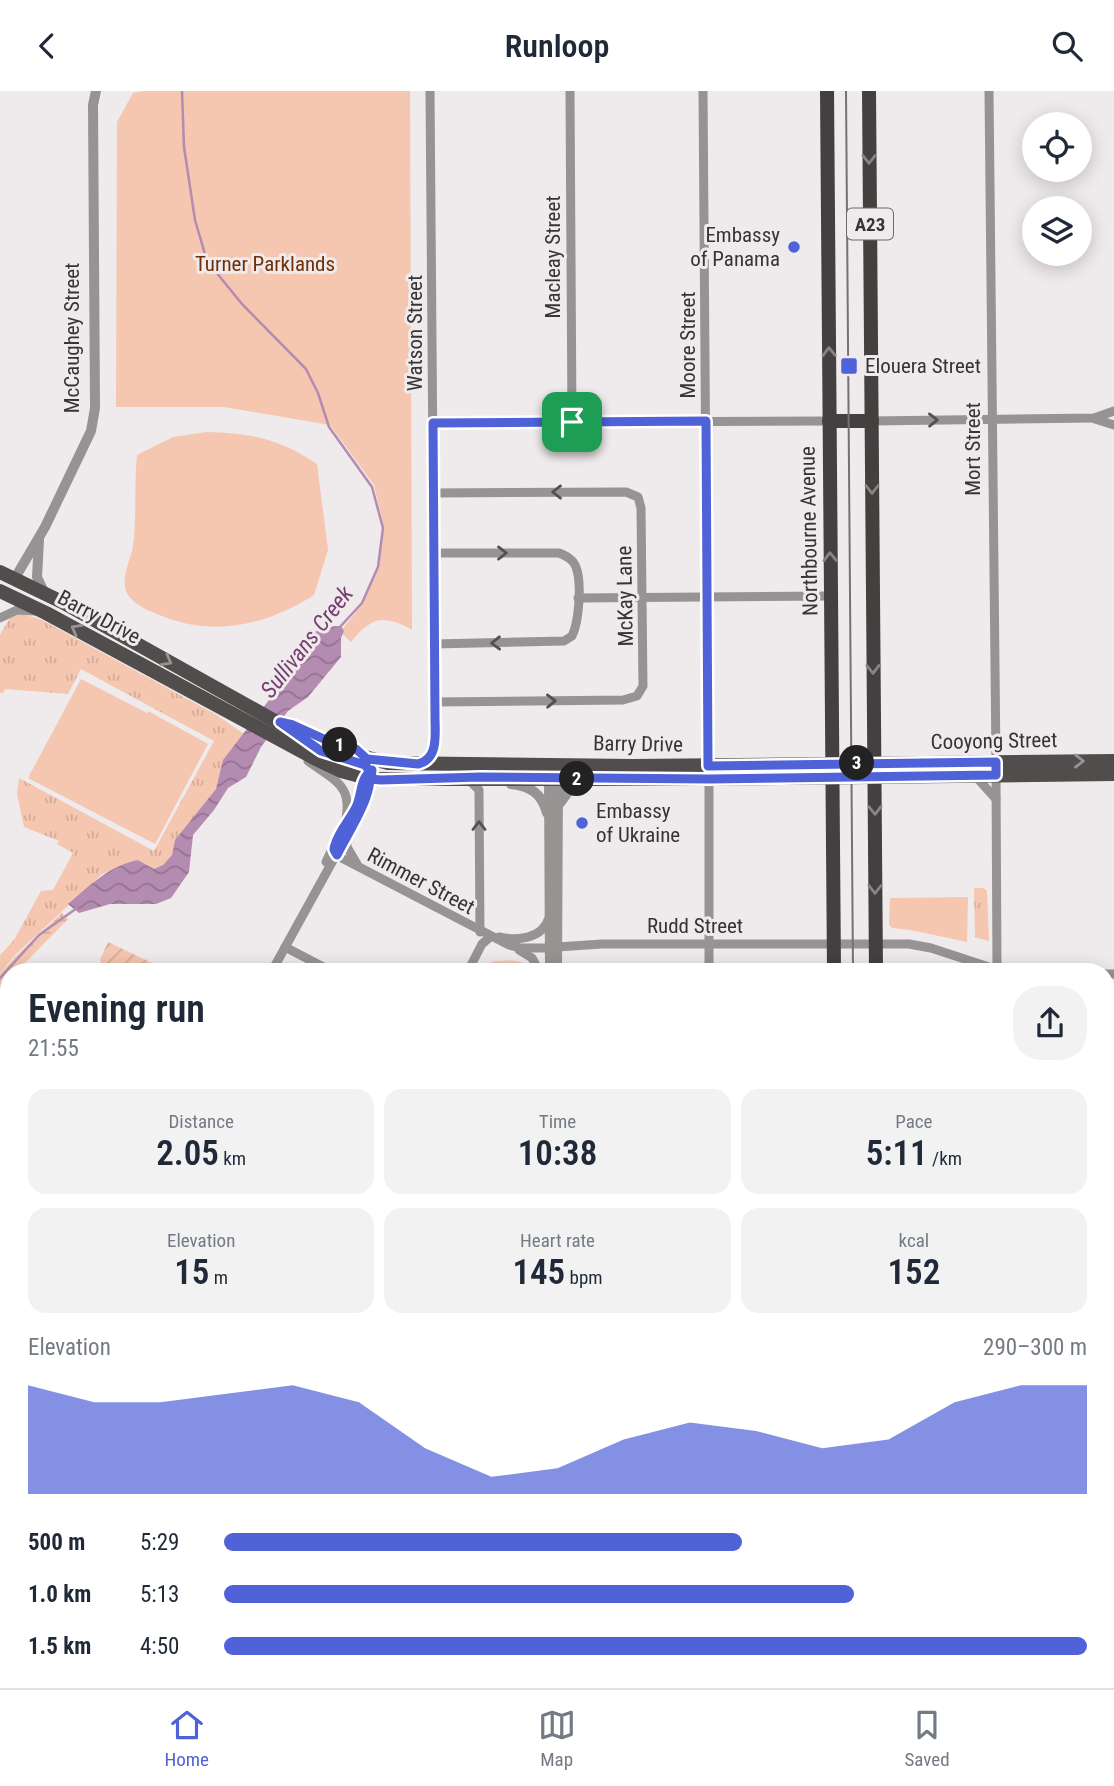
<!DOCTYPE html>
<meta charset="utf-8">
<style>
:root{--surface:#fff;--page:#f2f2f3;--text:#1f2937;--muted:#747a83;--line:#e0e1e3;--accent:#4f62d8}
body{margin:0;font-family:"Roboto Condensed",sans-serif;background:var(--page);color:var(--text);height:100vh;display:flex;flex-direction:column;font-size:26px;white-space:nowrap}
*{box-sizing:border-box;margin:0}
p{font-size:23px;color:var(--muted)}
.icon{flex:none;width:38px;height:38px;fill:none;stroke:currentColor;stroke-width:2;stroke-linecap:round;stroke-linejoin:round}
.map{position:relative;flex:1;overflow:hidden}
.panel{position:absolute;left:0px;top:872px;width:1115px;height:726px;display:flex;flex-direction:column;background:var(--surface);border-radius:28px 28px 0 0;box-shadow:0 4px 18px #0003}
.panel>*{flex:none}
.controls{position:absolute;left:1022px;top:21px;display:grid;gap:14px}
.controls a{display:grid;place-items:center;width:70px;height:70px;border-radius:50%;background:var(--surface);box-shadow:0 4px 18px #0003;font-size:35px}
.pin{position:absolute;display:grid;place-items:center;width:60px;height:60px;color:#fff;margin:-30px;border-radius:14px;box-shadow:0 4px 10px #0006}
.km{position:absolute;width:35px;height:35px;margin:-18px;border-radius:50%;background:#222;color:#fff;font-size:19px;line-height:35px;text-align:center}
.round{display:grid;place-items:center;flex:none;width:74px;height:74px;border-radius:28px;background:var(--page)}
.head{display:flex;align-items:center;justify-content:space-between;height:119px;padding:0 28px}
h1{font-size:38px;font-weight:600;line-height:52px}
.figures{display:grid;grid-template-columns:repeat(3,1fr);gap:10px;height:119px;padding:7px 28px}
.figures div{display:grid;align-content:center;border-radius:18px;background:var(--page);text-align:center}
.figures b{font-size:35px;font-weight:600}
.figures small{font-size:19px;font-weight:400}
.figures p{font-size:19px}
.chart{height:196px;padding:14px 28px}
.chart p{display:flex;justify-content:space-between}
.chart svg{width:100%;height:126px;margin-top:7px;fill:var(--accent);opacity:.7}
ul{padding:0 28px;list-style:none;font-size:23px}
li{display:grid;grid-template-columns:112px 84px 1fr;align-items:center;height:52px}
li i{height:18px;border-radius:9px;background:var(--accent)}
header{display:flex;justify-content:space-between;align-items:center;height:91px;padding:0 28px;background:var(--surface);font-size:32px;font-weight:600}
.dock{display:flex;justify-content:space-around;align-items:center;height:98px;border-top:2px solid var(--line);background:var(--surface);font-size:19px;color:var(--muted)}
.dock a{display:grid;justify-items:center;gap:4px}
.dock .selected{color:var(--accent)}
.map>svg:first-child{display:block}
.grass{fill:url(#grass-tufts)}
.wetland{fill:url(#wetland-marsh)}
.park{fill:#f5c6b0}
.garden{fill:url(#garden-furrows)}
.water{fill:url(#water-waves)}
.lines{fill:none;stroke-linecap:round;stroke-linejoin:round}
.stream{stroke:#b58cb1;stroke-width:2.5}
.pedestrian{stroke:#969393;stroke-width:6}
.minor{stroke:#969393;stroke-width:9}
.tertiary{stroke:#969393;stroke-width:10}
.secondary{stroke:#6d6a69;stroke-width:12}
.primary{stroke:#504d4c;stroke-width:14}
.trunk{stroke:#444040;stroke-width:14}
.tram{stroke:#747171;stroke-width:2}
.oneway{stroke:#888484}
.oneway2{stroke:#535050}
.oneway3{stroke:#989494}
.route-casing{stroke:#fff;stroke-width:14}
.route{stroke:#4f62d8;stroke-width:9}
.poi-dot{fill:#4f62d8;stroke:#efeaeb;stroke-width:2.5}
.labels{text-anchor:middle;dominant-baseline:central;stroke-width:6;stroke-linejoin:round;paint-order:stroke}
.shield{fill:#efeaeb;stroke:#6e6b6b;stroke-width:2}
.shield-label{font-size:19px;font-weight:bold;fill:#363434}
.poi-label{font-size:21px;fill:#363434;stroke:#efeaeb;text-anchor:start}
.street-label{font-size:21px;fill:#363434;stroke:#efeaeb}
.park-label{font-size:21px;fill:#6f3008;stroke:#efeaeb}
.water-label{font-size:23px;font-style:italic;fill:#764072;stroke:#efeaeb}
</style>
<header><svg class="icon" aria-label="back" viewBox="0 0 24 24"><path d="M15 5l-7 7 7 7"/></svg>Runloop<svg class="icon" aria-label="search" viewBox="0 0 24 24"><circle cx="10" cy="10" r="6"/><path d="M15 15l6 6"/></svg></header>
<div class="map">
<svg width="1114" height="1597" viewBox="0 0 1114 1597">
<defs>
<pattern id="grass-tufts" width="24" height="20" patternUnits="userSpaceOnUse" patternTransform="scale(1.75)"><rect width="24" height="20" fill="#f5c6b0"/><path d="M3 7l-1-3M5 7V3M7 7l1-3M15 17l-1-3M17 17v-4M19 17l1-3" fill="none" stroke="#d3ab98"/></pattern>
<pattern id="wetland-marsh" width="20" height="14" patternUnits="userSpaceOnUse" patternTransform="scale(1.75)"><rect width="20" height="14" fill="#f5c6b0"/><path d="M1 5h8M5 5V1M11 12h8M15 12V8" fill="none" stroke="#d3ab98"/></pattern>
<pattern id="garden-furrows" width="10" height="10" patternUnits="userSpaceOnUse" patternTransform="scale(1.75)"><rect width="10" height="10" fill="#f5c6b0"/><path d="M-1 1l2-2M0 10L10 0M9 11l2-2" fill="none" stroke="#d3ab98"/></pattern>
<pattern id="water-waves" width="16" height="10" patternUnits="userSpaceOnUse" patternTransform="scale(1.75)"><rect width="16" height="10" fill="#b58cb1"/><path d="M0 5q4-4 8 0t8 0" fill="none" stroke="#947391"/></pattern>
</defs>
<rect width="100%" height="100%" fill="#efeaeb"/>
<g class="grass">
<path d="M18,522l22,6 175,95 29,20 -20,26 -8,29 -40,51 -4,15 -9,10 -9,4 -16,-9 -36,14 -87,81 -15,18v-18l14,-15 27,-49 12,-1 20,-37 -16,-9 2,-3 -35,-14 -7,-33 2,-16 135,73 60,-110 -133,-72 -13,25 -63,-5 -2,4h-3v-58l12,-21z"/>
<path d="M974,797h9l4,3 2,50 -14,-4z"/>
<path d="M8,1117l1,95 -9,18v-99z"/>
</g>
<path class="wetland" d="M62,822l6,6 -51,52h-8v9l-9,9v-15l17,-19z"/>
<g class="park">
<path d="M144,0h266l2,539c-28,-16 -41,-13 -61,12l-11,-10 23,-29 16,-35 5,-41 -10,-42 -44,-60 -106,-18h-108l1,-285 16,-29z"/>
<path d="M207,341c43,1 73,7 110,32l11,86 -14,45c-49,31 -102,43 -157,19 -11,-4 -25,-11 -30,-21 -7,-15 4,-33 6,-47 4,-30 1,-61 4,-91l36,-18z"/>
<path d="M81,588l66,34 1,-2 60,33 -53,100 -127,-66z"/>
<path d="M968,806l-1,45c-25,-5 -50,-12 -75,-14l-3,-3 1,-27z"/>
<path d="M492,870c15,0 32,-4 41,10h-46z"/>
<path d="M786,1589h147l-13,8h-121z"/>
</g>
<path class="garden" d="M108,851l61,29h-65l-4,-11z"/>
<path class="water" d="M335,535h6l3,5 -3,7v19l-33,40 -20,14 -27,36 -15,30 -18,11 -14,22 -21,25 -4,37 -18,26 -15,6h-46l-31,9 -11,-9c22,-19 41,-38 70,-44l16,9 9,-4 9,-10 3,-15 41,-51 7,-29 46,-60 13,-34 28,-33z"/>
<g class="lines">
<g class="stream">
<path d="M182,0l2,56 11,73 12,41 35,43 64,65 12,24 11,34 43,60 11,41 -5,39 -16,36 -23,25"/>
<path d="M0,887l39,-43 38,-27"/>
</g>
<g class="pedestrian">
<path d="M1106,972l5,-11 -2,-66"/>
<path d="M0,1005l9,4"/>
<path d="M1106,1035l8,9"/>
<path d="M1106,1153l8,-5"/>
</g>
<g class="minor">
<path d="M570,0l2,331"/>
<path d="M703,0l5,675"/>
<path d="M989,0l7,671"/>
<path d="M1095,328l19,6"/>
<path d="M872,330l222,-3 20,-7"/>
<path d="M433,332l396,-2"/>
<path d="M433,402l193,-1 12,5 3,11 2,178 -6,10 -14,4 -189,2"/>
<path d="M433,462h126c7,3 14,6 17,14 6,16 3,55 -4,69l-8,5 -130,3"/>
<path d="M578,507l253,-2"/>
<path d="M0,527l17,-8 17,1"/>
<path d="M308,670c29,21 47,25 36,66"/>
<path d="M422,672l11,-11 2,-35 -5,-626"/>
<path d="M996,685l1,195"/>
<path d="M972,686l6,2 18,20"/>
<path d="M709,688v192"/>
<path d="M472,692l7,7v5l1,137"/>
<path d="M356,716l8,-30"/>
<path d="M346,745l1,11 10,17"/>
<path d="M336,764l173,90 12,3h29"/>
<path d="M326,771l10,-21"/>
<path d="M499,846c19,4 43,2 50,-19"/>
<path d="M285,856l46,24"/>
<path d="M557,856l45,-3h307l22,4 70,23"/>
<path d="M519,859l13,8 7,13"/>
<path d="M272,880l64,-116 32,-61 3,-15"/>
<path d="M468,880l14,-27 8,-7"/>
<path d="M1106,883h8"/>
<path d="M1106,1274l8,11"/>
<path d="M1113,1302l1,-17"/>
<path d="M0,1428l9,-1"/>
<path d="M166,1589l10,8"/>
<path d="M188,1589l1,8"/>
<path d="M87,1597l5,-8"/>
<path d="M428,1597l12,-8"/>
</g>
<g class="tertiary">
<path d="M39,449l-2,37 7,15"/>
<path d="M15,487l30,-51 46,-96 4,-23 -2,-303 3,-14"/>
<path d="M549,687l1,193"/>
<path d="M511,693c20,2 31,10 36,29"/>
<path d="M560,712l11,-15 15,-7"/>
<path d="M557,880l1,-193"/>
<path d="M1106,1587l8,4"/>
<path d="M364,1589l6,8"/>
<path d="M375,1589l5,8"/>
<path d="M1089,1589l15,8"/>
</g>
<g class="secondary">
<path d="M675,1597l12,-8"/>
<path d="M694,1597l12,-8"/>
</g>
<g class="primary">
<path d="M0,481l62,30 238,133 34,14 54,14 244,3 482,-5"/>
<path d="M0,500l46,22 270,146 25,12 30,8h338l405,-5"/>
</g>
<g class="trunk">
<path d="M827,0l7,880"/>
<path d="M869,0l7,880"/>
<path d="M829,330h43"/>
<path d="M777,1589l13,8"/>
<path d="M929,1597l12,-8"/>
</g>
<path class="tram" d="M846,0l7,880"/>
</g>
<defs><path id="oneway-chevron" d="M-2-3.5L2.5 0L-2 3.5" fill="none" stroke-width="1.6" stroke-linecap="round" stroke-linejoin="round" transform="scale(1.75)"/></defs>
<g class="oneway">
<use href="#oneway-chevron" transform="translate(869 68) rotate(90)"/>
<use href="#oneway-chevron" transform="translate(829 261) rotate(-91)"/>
<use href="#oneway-chevron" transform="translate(872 398) rotate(90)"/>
<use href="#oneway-chevron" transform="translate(830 466) rotate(-91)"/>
<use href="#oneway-chevron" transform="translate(873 578) rotate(89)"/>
<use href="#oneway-chevron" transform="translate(875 719) rotate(89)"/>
<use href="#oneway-chevron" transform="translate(875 798) rotate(90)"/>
</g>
<g class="oneway2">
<use href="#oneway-chevron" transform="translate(933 329) rotate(-1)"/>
<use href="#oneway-chevron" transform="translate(557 401) rotate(180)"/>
<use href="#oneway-chevron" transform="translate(502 462)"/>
<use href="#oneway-chevron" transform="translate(496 552) rotate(179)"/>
<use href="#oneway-chevron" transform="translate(551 610) rotate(-1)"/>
<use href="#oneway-chevron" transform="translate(479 735) rotate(-90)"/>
</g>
<g class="oneway3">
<use href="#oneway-chevron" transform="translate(76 538) rotate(-151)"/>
<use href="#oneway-chevron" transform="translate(167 570) rotate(29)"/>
<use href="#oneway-chevron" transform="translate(1079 670)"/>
</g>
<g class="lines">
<defs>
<path id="route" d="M572,331l-139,1 2,294c0,17 4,42 -17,47l-51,-5 -11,-10 -32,-10 -31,-14 -13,-3 41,29 44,14c18,18 -19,70 -28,90 -3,-5 -4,-5 -2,-10 4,-15 16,-26 22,-40 5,-12 3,-27 15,-35l-1,9 10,1 99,-3 229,2 287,-4v-13l-288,4 -2,-345 -134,1"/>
</defs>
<use href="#route" class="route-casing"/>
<use href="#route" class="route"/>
</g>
<g class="poi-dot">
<circle cx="794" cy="156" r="7"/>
<rect x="840" y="266" width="18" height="18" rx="3.5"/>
<circle cx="582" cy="732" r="7"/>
</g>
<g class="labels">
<rect class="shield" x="847" y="117.5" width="46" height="31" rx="5"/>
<g class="shield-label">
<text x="870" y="133">A23</text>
</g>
<g class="poi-label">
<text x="780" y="144" text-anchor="end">Embassy<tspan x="780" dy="24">of Panama</tspan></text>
<text x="865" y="275">Elouera Street</text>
<text x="596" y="720">Embassy<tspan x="596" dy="24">of Ukraine</tspan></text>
</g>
<g class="street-label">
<text transform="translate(553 166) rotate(-90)">Macleay Street</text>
<text transform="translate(415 242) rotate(-90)">Watson Street</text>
<text transform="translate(72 247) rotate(-90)">McCaughey Street</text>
<text transform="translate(688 254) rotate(-90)">Moore Street</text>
<text transform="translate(973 358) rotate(-90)">Mort Street</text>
<text transform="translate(809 440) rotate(-91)">Northbourne Avenue</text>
<text transform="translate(625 505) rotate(-91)">McKay Lane</text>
<text transform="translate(99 526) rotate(28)">Barry Drive</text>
<text transform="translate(994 650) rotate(-1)">Cooyong Street</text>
<text transform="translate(638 653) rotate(1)">Barry Drive</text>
<text transform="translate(421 790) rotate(28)">Rimmer Street</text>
<text x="695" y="835">Rudd Street</text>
</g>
<g class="park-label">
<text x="265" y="173">Turner Parklands</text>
</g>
<g class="water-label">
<text transform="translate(307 551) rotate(-52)">Sullivans Creek</text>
</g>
</g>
</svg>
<div class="controls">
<a><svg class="icon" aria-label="locate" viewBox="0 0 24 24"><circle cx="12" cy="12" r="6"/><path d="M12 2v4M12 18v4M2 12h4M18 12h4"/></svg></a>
<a><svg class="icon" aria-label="layers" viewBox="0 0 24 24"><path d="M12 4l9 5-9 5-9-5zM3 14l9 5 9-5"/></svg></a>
</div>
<div class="pin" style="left:572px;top:331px;background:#1e9e55"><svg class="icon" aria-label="arrive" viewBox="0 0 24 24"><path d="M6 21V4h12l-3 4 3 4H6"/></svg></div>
<b class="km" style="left:340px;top:654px">1</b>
<b class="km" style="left:577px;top:688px">2</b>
<b class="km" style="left:857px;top:672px">3</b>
<section class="panel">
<div class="head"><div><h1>Evening run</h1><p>21:55</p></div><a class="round"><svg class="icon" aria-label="share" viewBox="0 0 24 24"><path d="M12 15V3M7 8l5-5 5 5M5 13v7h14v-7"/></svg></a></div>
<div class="figures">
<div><p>Distance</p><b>2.05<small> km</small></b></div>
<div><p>Time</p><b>10:38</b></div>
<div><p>Pace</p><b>5:11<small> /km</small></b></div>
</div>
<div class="figures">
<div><p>Elevation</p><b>15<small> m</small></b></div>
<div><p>Heart rate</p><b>145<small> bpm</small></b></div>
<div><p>kcal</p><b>152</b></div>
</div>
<div class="chart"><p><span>Elevation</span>290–300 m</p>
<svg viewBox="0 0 160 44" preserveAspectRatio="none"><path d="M0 44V6L10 12L20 12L30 9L40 6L50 12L60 28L70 38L80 35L90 25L100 19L110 22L120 28L130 25L140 12L150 6L160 6V44z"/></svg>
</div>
<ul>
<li><b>500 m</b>5:29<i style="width:60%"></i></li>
<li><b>1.0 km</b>5:13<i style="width:73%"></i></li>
<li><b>1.5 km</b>4:50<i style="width:100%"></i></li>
</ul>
</section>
</div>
<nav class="dock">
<a class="selected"><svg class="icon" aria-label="home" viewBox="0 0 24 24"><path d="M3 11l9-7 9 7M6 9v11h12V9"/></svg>Home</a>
<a><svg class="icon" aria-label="map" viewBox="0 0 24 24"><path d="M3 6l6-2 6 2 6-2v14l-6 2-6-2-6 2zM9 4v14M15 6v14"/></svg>Map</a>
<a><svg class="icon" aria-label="saved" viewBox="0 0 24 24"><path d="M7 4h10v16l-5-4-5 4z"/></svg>Saved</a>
</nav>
